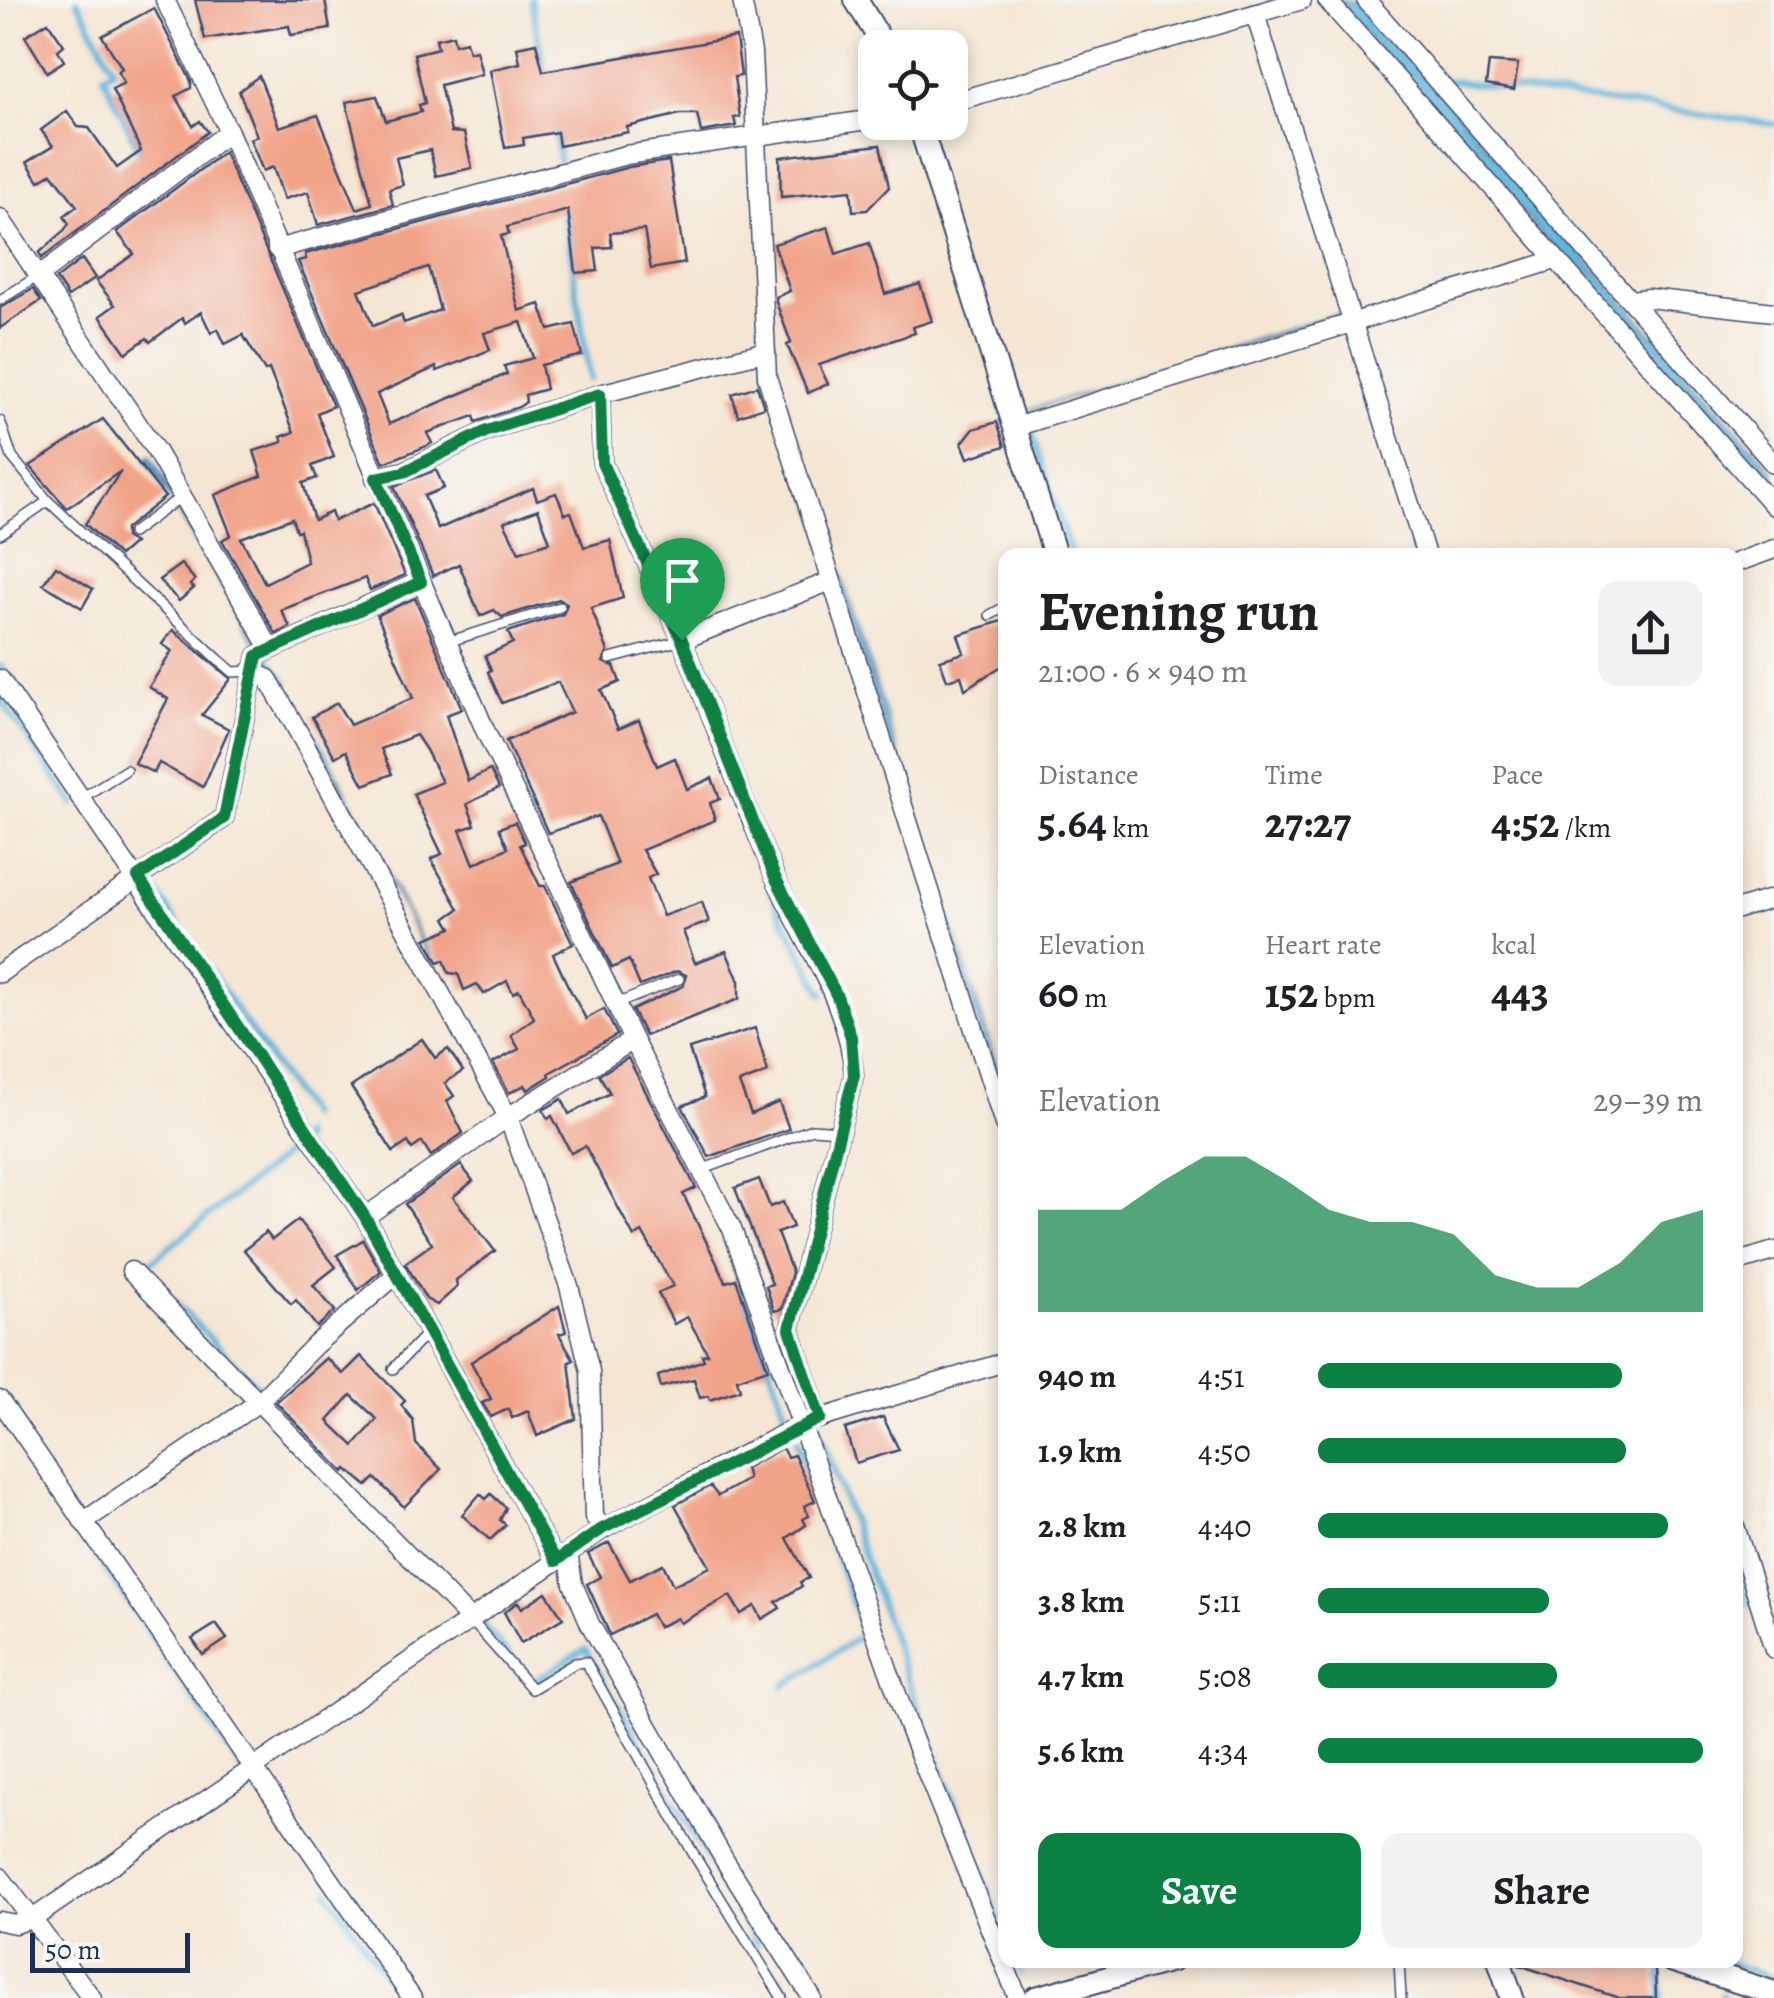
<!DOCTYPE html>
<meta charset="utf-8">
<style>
:root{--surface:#fff;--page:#f2f2f2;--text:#202124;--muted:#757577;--accent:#0b8043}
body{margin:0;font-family:Alegreya,serif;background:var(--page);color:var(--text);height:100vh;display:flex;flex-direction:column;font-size:38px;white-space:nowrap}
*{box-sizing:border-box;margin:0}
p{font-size:32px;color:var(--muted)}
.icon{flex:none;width:55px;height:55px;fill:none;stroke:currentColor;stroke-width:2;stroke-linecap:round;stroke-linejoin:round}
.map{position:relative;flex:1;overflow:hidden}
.panel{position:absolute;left:998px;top:548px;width:745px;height:1420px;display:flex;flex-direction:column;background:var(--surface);border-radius:20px;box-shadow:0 5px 15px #0003}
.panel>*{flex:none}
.fabs{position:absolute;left:858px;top:30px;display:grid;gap:20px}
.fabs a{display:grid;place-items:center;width:110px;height:110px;border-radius:20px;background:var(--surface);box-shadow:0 5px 15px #0003;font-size:50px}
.scale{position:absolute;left:30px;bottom:25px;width:160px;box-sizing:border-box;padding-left:10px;border:5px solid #1b2f5e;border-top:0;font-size:28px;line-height:35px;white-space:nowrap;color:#1b2f5e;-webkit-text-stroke:8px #f6f6f2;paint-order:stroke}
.pin{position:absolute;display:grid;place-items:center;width:85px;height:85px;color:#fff;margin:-102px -42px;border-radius:50% 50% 50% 0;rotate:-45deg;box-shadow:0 0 10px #0007}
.pin .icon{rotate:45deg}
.round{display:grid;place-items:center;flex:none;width:105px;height:105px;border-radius:20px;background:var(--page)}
.head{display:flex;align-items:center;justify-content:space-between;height:170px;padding:0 40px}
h1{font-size:55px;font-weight:600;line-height:75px}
.figures{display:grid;grid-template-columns:repeat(3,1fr);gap:15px;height:170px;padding:10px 40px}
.figures div{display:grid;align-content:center}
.figures b{font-size:42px;font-weight:600}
.figures small{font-size:28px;font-weight:400}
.figures p{font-size:28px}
.chart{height:280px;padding:20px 40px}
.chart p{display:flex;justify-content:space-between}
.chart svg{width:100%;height:180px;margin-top:10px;fill:var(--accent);opacity:.7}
.button{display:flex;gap:20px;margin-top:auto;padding:20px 40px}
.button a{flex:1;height:115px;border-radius:20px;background:var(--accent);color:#fff;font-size:40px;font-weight:600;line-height:115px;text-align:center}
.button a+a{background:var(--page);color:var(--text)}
ul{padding:0 40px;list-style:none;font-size:32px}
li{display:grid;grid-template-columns:160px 120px 1fr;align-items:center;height:75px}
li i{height:25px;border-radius:12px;background:var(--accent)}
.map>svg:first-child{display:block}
.water{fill:#5fb4db;stroke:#3d729c;stroke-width:2.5}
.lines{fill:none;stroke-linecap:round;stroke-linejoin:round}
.stream{stroke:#5fb4db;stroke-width:6}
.building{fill:#f1a388;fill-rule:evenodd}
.lane-casing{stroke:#3c4a70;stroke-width:12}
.street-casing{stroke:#3c4a70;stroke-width:21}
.secondary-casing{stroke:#3c4a70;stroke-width:26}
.lane{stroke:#fff;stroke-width:9}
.street{stroke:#fff;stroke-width:18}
.secondary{stroke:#fff;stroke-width:22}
.route-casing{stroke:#fff;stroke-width:20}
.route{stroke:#0b8043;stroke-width:12}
</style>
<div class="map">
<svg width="1774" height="1998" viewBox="0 0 1774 1998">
<rect width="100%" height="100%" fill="#f6f6f2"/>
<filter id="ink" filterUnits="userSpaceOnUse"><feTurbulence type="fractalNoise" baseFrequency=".01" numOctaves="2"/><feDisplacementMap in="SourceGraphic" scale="20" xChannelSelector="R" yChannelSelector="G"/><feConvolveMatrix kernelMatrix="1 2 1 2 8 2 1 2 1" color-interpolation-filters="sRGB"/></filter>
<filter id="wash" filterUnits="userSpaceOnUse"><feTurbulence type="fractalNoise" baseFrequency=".0048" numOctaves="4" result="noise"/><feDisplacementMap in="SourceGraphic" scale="40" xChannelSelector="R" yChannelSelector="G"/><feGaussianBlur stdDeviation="2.25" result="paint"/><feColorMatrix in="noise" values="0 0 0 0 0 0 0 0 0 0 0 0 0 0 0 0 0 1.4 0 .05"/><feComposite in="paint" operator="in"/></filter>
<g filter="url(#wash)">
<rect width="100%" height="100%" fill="#f4e6d3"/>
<g class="water">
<path d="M1335,0l27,4 412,468v28z"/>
<path d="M1342,312l1,4 -320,96z"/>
<path d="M150,455l108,187 31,42 -3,3 43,71 146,288 -138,-266 -191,-322z"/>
<path d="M816,495l189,596v17l-194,-611z"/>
</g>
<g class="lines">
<g class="stream">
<path d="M77,0l37,69 -11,6 40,83"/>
<path d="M531,0l14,75"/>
<path d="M1444,80l330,44"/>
<path d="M554,127l5,33"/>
<path d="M563,203l27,177"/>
<path d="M1345,330l72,225"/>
<path d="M1030,427l41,128"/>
<path d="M594,465l17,39"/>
<path d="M0,666l8,12"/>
<path d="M0,699l74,105"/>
<path d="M761,866l17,43 45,85"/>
<path d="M149,882l159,233"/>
<path d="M731,1255l55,158"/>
<path d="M262,1391l-120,-122 162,-130 -3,-4"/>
<path d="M0,1417l19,23"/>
<path d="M820,1431l83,237 102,267"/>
<path d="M42,1476l199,292"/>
<path d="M1735,1561l14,44"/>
<path d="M483,1625l50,57 52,-33 172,295"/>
<path d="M784,1686l79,-52 -66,-193"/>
<path d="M328,1892l73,106"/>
<path d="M1015,1960l6,15"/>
<path d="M1721,1960l53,19"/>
<path d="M1660,1968l2,30"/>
<path d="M779,1977l13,21"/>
<path d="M1722,1995v3"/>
</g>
</g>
<g id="blocks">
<g class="building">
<path d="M195,0h130l5,29 -39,6 -2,-9 -84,13z"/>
<path d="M154,8l37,73v7l-15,8 17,30 7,-5 8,11 -166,126 -3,-5 23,-20 7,-9 -5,-8 13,-10 -25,-33 -13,8 -12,-19 26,-16 -12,-16 26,-19 11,16 11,1 28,40 24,-17 -29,-62 12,-6 -6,-11 4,-4 -20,-32z"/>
<path d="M48,22l16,23 -6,5 6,11 -17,11 -22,-36z"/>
<path d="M453,35l2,9 11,-3 3,11 7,-2 6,24 -42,11 11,47 13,1 8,35 -36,8 -6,-26 -34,8 7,27 -14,4 4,16 -75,20 -10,-33 -24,7 -11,-32 -10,4 -13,-32 7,-3 -18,-45 20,-15 20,51 39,-12 39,94 15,-5 -26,-102 31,-6 9,25 35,-9 -2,-7 6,-2 -11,-49 24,-6 -2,-9z"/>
<path d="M736,37l5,39 -7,1 6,40 -6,1 2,8 -35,6 -4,-18h-17l-53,13 1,5 -69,14 -2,-14 -34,6 1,7 -19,3 -15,-78 30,-7 -3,-16 19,-4 7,28z"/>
<path d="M1489,62l29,2 -4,26 -28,-5z"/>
<path d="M880,145l9,42 -22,23 -14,1 -2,-21 -70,7 -1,-40z"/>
<path d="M224,152l109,254 -16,7 17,44 -22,9 5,12 -14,5 11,37 17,-8 3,9 40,-18 31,72 -35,15 -5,-12 -84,32 9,17 -14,7 -54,-94 9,-5 -16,-40 47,-19 -8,-25 29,-9 -2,-5 13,-5 -25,-63 -4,2 -22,-36 -18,9 -7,-15 -7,4 -10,-21 -16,11 -3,-5 -32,24 -3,-4 -21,15 -26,-37 15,-11 -19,-24 38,-27 -17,-22zM292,518l4,13 4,-1 7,32 -42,21 -24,-45z"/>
<path d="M669,161l16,102 -34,6 -7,-39 -34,3 2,14 -17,1 3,23 -22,2 -8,-63 -61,17 2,7 -8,2 18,75 21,-7 9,26 25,-6 8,31 -41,10 5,24 -21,6 1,7 -7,5 -43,15 -2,-6 -47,17 5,10 -5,3 -43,17 -86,-202 8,-2 -1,-5 324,-87zM428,267l12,43 -36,13 -3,-8 -28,11 -14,-36zM521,322l12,36 -29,8 3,8 -118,50 -12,-30 59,-27 1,4 53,-21 -6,-17z"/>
<path d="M828,227l8,27 33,-11 16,51 35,-10 12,37 -19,6 2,6 -96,32 9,19 -20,9 -21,-48 4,-2 -15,-41v-5l14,-6 -16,-47z"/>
<path d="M82,259l13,19 -27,19 -12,-18z"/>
<path d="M33,289l8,12 -41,27v-20z"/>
<path d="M757,386l7,21 -26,9 -6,-22z"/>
<path d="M103,419l62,78 -40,32v8l9,6 -15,13 -34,-32 36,-53 -54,37 -37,-42z"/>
<path d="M997,422l8,24 -37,12 -6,-15 11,-14z"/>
<path d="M436,470l8,18 -20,8 14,33 95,-41 4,12 19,-7 9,21 6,-2 13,35 26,-7 13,58 -32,10 17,43 -5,11 11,4 6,16 -19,8 17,39 21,-9 18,46 18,-8 12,31 25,-11 8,21 -10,4 5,17 -73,30 14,24 -8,4 15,38 39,-14 7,20 -26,9 12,32 31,-12 13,30v18l-94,37 -13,-26 51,-24 3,-11 -9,-4 -37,15 -11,-26 -17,8 -41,-86 46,-18 -19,-48 -50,17 -42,-92 66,-29 -14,-30 -56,21 -14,-31 3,-2 -6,-14 28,-13 -5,-11 55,-18 4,-10 -8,-5 -57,18 -8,-7 -14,6 -21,-52 -26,12 -39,-90zM538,509l12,33 -31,10 -15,-30z"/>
<path d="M181,564l14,16 -5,5 4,3 -15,13 -20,-21z"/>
<path d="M56,566l37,23 -11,19 -39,-24z"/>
<path d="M415,598l47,111 -16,6 22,66 22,-11 9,18 -32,16 8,21 -15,5 14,34 34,-16 -9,-20 16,-6 10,21 -5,2 20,41h5l28,58 -20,10 14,30 19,35 18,-10 13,26 -68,38 1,3 -22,14 -3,-5 -16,8 -16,-30 26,-14 -8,-14 23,-17 -15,-28 -6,3 -6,-12 -23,13 -7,-10 -13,6 -6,-16 -9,-1 -5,-13 -6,2 -12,-23 26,-11 -6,-10 13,-9 -28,-50 11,-5 -29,-60 29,-12 -16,-32 -10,-15 -35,14 11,25 -28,11 -18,-34 -11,6 -23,-40 25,-14 13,22 63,-27 -36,-83z"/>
<path d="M1005,620v44l-40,25 -4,-13 -14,4 -7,-20 24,-7 -6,-18z"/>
<path d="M173,630l58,49 -29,36 27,14 -26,58 -44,-24 -5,10 -20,-10 34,-64 -19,-12 23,-36 -10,-7z"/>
<path d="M755,1028l13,44 -29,11 12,31 28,-12 10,27 -80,28 -27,-51 23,-9 -16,-48z"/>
<path d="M422,1039l13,19 13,-9 15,22 -18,12 9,13 -7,5 16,32 -32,23 -9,-14 -10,7 -4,-7 -15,10 -42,-65z"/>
<path d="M628,1058l68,130 -13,6 43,88 10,-3 32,90 -31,10 3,11 -30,10 -2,-4 -8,2 -6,-19 -33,8 -3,-11 46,-16 -2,-5 6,-1 -21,-37 -13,7 -16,-31 15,-7 -31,-54 -8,5 -49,-91 -14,7 -19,-37 -4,3 -5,-9 19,-11 7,15 41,-21 -11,-18z"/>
<path d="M461,1165l12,16 -20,16 42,54 -39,29 1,7 -20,18 -11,-6 -21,-36 27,-19 -27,-40z"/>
<path d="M759,1179l11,28 13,-5 10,25 -16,6 15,39 -10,37 -8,2 -8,-25 6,-2 -37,-96z"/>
<path d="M298,1220l38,47 -23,18 22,26 -18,16 -21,-27 -5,4 -47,-54 22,-18 6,8z"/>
<path d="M363,1240l18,31 -23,19 -21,-35z"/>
<path d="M559,1306l7,26 -7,2 15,26 -5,2 7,57 -39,17 -9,-25 -16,7 -4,-9 -17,8 -9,-14 9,-4 -20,-37z"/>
<path d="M361,1356l44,45 -4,4 12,15 3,24 25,25 -37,38 -29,-29 -8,8 -20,-17 -3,3 -68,-70 50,-44 17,16zM351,1395l26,24 -23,27 -26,-25z"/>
<path d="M883,1417l16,33 -43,13 -11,-34z"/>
<path d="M782,1448l5,9 7,-2 21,46 -11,5 5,10 -6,3 3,6 -19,13 22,40 -9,4 2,4 -26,16 4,6 -18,11 -7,-13 -14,8 -11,-18 -50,27 -3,-5 -19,9 -7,-13 -41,21 -23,-51 13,-7 -12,-23 21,-11 21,37 33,-16 10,21 37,-18 -35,-62 35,-19 8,10 30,-17 -3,-11z"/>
<path d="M480,1494l6,5 5,-5 15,14 -6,12 6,5 -16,15 -28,-25z"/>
<path d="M546,1592l17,26 -42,25 -17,-31 14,-10 4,6z"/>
<path d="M216,1624l11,15 -24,16 -11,-16z"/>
<path d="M1515,1960h123l17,7 1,31h-37l-103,-34z"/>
</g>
</g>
</g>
<g filter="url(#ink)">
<use href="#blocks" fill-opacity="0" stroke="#3c4a70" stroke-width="2.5"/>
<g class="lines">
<defs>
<g id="lane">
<path d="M0,300l40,-25"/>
<path d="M0,421l12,36 36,44 170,158 15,13 18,-1"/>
<path d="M132,533l50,-37"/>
<path d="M0,534l48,-33"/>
<path d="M990,615l15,-8"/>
<path d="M447,642l113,-35"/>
<path d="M610,659l72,-19"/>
<path d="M83,797l43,-27"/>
<path d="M616,1004l63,-25"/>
<path d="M701,1170l111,-41 28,2"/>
<path d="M393,1369l36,-38"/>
<path d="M470,1619l62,70 43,-26 11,-1 108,193 88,143"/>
<path d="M1399,1960l2,38"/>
</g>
<g id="street">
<path d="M165,0l64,132 256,598 148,310 99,189 178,502 108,267"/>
<path d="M742,0l10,52 15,325 238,750"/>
<path d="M1327,0l447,506"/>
<path d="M1366,0l408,464"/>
<path d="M1255,14l171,541"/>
<path d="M950,103l352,-103"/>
<path d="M0,218l156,233 114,197"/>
<path d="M277,249l349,-94 249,-36"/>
<path d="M40,275l189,-143"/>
<path d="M1631,300l17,-2 126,14"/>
<path d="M600,394l2,69 80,177 149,-59"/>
<path d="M1015,427l540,-167"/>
<path d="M375,478l30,-7 82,-40 113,-37 163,-42"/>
<path d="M1735,563l39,-14"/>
<path d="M682,640c31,79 60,159 93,237 29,67 73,123 79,198l-64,254 29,89"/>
<path d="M251,671l17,8 26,45 214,393 61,169 21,85 4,146 9,12"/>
<path d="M0,679l365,538 191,344"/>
<path d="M1735,910l39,-12"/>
<path d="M0,973l224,-155 33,-162 164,-75"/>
<path d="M365,1217l143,-100 125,-77"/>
<path d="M1735,1263l39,-12"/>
<path d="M131,1271l339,348"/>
<path d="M0,1400l412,598"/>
<path d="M83,1522l176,-120 56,-57 83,-72"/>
<path d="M1735,1526l39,123"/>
<path d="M568,1553l5,31 17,40 135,237 87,137"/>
<path d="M0,1877l92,121"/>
<path d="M0,1921l15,3 19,-6 569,-389 199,-105 203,-62"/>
</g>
<g id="secondary">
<path d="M856,0l29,48"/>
<path d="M919,122l136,433"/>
<path d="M1499,1960l13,38"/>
<path d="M1671,1960l103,33"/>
<path d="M1036,1998l136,-38"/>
</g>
</defs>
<use href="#lane" class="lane-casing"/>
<use href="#street" class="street-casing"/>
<use href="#secondary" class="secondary-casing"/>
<use href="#lane" class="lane"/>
<use href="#street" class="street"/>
<use href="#secondary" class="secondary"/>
</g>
</g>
<g class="lines" filter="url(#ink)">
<defs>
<path id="route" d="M600,394l2,69 80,177 92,235 63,121 14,41 3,38 -64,254 30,89 -218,111 -46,32 -191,-344 -227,-340 86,-59 33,-162 164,-74 -45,-104 28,-6 83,-41z"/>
</defs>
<use href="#route" class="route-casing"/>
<use href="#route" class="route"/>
</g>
</svg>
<div class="fabs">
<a><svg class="icon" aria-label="locate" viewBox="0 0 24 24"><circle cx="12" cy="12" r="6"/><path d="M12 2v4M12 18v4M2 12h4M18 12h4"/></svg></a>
</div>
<div class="scale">50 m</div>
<div class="pin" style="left:682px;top:640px;background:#1e9e55"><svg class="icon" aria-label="arrive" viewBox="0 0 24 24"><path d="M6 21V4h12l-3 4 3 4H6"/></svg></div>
<section class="panel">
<div class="head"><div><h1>Evening run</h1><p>21:00 · 6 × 940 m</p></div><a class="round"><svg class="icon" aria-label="share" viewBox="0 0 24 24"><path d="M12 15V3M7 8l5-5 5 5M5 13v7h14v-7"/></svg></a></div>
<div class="figures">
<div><p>Distance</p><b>5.64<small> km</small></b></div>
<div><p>Time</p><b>27:27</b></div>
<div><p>Pace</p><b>4:52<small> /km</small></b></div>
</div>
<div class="figures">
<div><p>Elevation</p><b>60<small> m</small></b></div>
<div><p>Heart rate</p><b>152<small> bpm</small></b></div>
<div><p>kcal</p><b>443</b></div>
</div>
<div class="chart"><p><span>Elevation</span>29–39 m</p>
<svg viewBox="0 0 160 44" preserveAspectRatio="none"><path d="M0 44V19L10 19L20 19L30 12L40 6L50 6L60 12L70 19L80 22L90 22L100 25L110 35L120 38L130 38L140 32L150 22L160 19V44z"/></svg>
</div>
<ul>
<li><b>940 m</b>4:51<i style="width:79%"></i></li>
<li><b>1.9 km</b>4:50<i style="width:80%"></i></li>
<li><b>2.8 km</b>4:40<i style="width:91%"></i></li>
<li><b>3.8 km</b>5:11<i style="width:60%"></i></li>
<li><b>4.7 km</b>5:08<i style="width:62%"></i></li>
<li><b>5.6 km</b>4:34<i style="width:100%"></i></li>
</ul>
<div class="button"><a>Save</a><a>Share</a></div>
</section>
</div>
